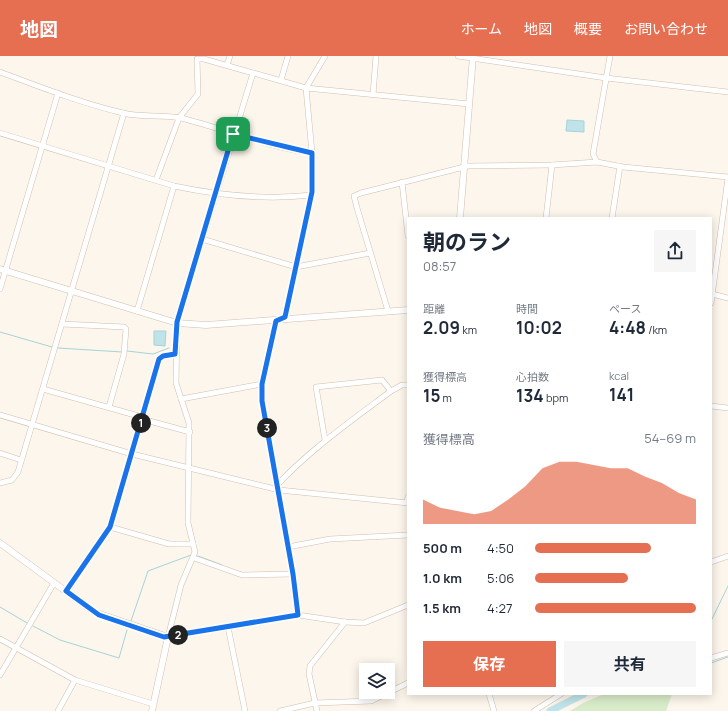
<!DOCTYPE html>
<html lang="ja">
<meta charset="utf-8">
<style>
:root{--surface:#fff;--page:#f6f6f7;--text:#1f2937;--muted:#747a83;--accent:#e76f51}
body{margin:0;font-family:Manrope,"Noto Sans JP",sans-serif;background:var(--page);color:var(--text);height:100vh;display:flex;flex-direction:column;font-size:15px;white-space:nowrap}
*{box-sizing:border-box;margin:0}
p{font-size:13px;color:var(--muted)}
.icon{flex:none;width:22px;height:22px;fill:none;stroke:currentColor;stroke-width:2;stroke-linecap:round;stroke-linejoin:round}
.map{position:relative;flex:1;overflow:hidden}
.sheet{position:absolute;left:407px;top:161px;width:305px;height:478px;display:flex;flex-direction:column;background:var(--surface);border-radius:0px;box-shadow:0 2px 10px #0003}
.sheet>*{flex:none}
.controls{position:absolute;left:359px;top:607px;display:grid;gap:8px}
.controls a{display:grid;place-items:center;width:36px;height:36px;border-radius:0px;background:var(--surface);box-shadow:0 2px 10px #0003;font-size:20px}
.pin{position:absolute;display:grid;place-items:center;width:34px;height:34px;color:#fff;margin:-17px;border-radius:8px;box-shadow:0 2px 6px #0006}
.km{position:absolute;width:20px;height:20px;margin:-10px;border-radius:50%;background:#222;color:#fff;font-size:11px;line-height:20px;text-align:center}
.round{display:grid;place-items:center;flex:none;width:42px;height:42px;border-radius:0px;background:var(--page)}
.head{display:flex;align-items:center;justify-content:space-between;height:68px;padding:0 16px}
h1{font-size:22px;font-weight:700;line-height:30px}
.metrics{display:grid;grid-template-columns:repeat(3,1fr);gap:6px;height:68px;padding:4px 16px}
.metrics div{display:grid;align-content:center}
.metrics b{font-size:17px;font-weight:700}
.metrics small{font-size:11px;font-weight:400}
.metrics p{font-size:11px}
.chart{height:112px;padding:8px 16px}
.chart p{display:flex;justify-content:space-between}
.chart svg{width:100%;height:72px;margin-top:4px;fill:var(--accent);opacity:.7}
.primary-button{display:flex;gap:8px;margin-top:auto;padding:8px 16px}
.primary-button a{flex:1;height:46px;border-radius:0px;background:var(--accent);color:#fff;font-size:16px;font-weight:700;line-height:46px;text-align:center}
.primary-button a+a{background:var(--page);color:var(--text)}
ul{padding:0 16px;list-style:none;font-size:13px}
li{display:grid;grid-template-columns:64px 48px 1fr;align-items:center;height:30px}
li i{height:10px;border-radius:5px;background:var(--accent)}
header{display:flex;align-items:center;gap:24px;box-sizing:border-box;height:56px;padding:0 20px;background:var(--accent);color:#fff}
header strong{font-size:19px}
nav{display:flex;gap:22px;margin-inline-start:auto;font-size:14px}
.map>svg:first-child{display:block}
.green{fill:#d8ecc9}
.water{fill:#bfe3e8;stroke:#a5d3da}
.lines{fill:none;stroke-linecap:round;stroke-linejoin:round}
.stream{stroke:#a5d3da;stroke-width:1}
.river{stroke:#bfe3e8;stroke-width:7}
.minor-casing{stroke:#d1beb0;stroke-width:6}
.tertiary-casing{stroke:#d1beb0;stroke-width:7}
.minor{stroke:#fff;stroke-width:5}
.tertiary{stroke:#fff;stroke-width:6}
.route-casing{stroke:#fff;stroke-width:8}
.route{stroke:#1a73e8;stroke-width:5}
</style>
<header>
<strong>地図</strong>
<nav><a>ホーム</a><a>地図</a><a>概要</a><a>お問い合わせ</a></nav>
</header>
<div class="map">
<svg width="728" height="655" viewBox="0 0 728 655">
<rect width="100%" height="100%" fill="#fdf6ec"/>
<path class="green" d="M604,638h68l-6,17h-96l13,-8z"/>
<g class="water">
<path d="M567,64l17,1v11l-18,-1z"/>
<path d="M154,275h12l-1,15 -11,-1z"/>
</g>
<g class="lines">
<g class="stream">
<path d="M0,276l52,15"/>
<path d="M58,292l64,4"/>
<path d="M127,295l26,3 16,-6"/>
<path d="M198,500l24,9"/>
<path d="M0,551l27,16"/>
<path d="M131,565l17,-50 43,-16"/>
<path d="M711,565l17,-35"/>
<path d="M33,570l27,14 59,18 8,-28"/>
<path d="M711,607l17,-6"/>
</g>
<path class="river" d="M550,655l34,-17"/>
<defs>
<g id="minor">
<path d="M458,0l148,22 122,14"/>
<path d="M227,9l3,-9"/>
<path d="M0,16c40,15 81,31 123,41 19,5 39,1 58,5 44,11 86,29 131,35"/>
<path d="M253,17l-76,250 -1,60 13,40 -1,100 7,29 -14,33 -13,52 130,-22 47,7 19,1 44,-18"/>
<path d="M281,24l7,-24"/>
<path d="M373,39l3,-39"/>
<path d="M0,77l174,53c43,9 94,14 138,9"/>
<path d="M597,106l-4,-8 17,-98"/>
<path d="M156,124l23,-62 19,-24 -1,-35h7l102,29 163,16"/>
<path d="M402,126l6,54"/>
<path d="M546,162l6,-53"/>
<path d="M612,162l8,-52"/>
<path d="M202,183l94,28 74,-14"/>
<path d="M0,233l58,-196"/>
<path d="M712,238l16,4"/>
<path d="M711,247l17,-125"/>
<path d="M137,255l37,-125"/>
<path d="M388,255l-31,-103 -3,-12 7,-3 107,-27 84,-1 45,-3 26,5 105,10"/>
<path d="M62,268l62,3 2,2 -2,25 -15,53"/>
<path d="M43,333l99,28"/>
<path d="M181,343l81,-15"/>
<path d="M711,350l17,2"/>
<path d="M0,359l132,39 147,36 129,13"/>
<path d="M142,363l48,13"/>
<path d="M325,384l-9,-53 66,-7 9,11"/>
<path d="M0,397l21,7"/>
<path d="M0,427l12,-3 6,-8 106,-359"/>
<path d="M277,429c34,-36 74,-64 114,-94l11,-6h6"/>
<path d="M407,447l1,-6"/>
<path d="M110,471l59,17h24"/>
<path d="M288,491l42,-8 78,-4"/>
<path d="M194,502l48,17 51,-1"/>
<path d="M711,506l17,-6"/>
<path d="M66,535l44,-64 49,-168 4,-3 12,-2"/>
<path d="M298,559l-5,-41 -31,-173v-17l14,-63 9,-4 27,-125v-39l-6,-65 19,-32"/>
<path d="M228,571l17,84"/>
<path d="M0,583l75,41 78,24"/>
<path d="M711,602l17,-5"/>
<path d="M0,619l54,-92"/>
<path d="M489,638l5,17"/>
<path d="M58,655l17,-31"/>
<path d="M280,655l35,-8 56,-2 37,-18"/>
<path d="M317,655l-8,-37 1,-8 35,-44"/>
<path d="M534,655l27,-17"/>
</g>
<g id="tertiary">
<path d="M460,162l13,-162"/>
<path d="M0,213l177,54 29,2 202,-15"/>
<path d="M0,487l94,69 74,25 -16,74"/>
</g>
</defs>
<use href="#minor" class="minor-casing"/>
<use href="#tertiary" class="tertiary-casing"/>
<use href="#minor" class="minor"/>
<use href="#tertiary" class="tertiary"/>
</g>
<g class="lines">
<defs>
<path id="route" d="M233,78l79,19v39l-27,125 -9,4 -14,63v17l31,173 5,41 -134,22 -65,-22 -33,-24 44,-64 49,-168 4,-3 12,-2 2,-32z"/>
</defs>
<use href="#route" class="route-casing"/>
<use href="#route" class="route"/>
</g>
</svg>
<div class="controls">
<a><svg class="icon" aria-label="layers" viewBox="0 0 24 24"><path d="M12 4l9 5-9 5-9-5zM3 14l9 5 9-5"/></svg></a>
</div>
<div class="pin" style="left:233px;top:78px;background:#1e9e55"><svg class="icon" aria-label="arrive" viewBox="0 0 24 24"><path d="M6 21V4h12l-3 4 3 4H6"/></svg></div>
<b class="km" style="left:141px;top:367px">1</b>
<b class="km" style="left:178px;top:579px">2</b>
<b class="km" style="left:267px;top:372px">3</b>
<section class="sheet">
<div class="head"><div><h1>朝のラン</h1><p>08:57</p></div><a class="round"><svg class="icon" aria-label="share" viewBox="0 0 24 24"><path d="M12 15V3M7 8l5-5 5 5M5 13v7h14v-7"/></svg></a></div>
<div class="metrics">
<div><p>距離</p><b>2.09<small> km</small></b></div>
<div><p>時間</p><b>10:02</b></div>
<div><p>ペース</p><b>4:48<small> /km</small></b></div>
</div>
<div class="metrics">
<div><p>獲得標高</p><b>15<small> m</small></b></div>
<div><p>心拍数</p><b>134<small> bpm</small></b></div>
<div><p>kcal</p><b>141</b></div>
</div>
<div class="chart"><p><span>獲得標高</span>54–69 m</p>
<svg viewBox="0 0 160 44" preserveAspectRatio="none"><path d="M0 44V29L10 34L20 36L30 38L40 36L50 29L60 21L70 10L80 6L90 6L100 8L110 10L120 10L130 15L140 19L150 25L160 29V44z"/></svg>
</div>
<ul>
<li><b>500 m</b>4:50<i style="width:72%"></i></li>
<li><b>1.0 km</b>5:06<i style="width:58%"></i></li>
<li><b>1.5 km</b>4:27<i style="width:100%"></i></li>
</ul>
<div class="primary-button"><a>保存</a><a>共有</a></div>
</section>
</div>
